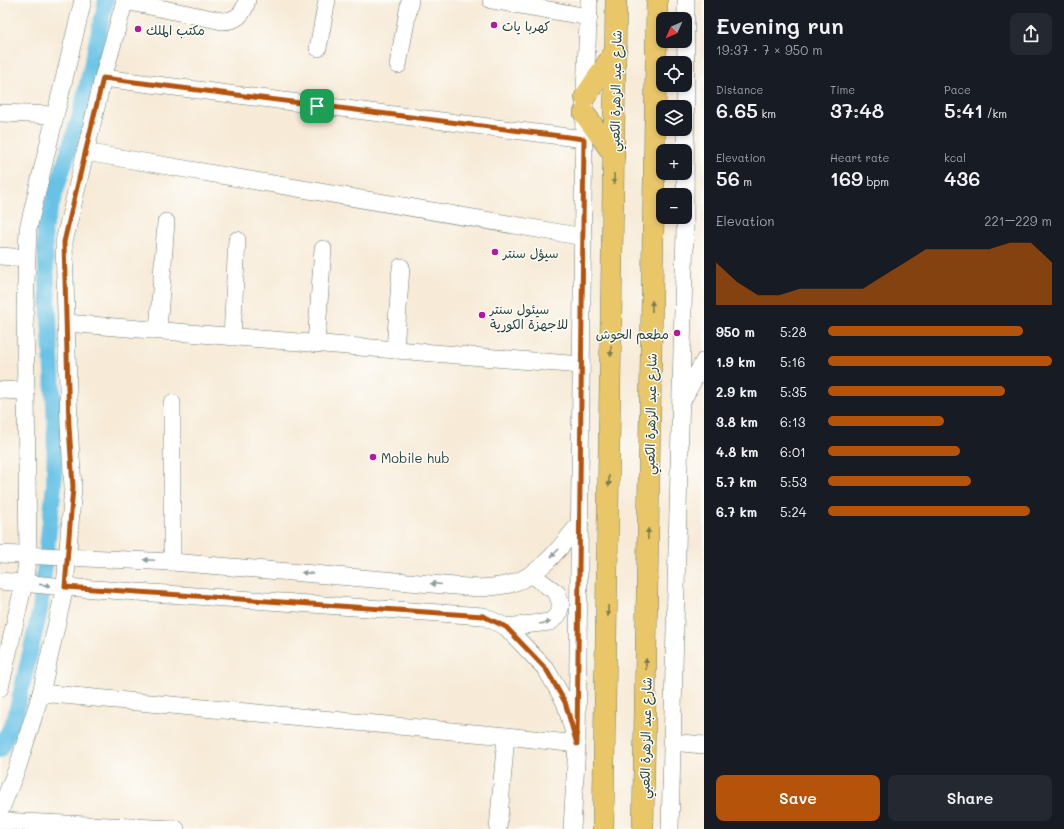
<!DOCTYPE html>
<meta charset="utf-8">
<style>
:root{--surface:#171b24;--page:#242831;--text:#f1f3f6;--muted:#9ea1a6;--accent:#b45309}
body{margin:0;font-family:Mali,"Playpen Sans Arabic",sans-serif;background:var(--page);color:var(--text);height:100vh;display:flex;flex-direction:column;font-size:15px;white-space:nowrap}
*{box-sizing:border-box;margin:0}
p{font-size:13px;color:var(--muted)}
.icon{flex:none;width:22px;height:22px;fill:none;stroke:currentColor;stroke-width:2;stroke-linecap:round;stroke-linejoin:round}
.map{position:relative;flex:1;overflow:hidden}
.sheet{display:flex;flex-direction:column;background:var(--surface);width:360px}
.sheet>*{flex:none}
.needle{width:26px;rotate:225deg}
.fabs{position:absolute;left:656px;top:12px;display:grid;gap:8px}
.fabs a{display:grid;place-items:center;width:36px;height:36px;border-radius:8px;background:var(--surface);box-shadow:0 2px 6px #0003;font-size:20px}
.pin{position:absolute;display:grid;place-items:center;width:34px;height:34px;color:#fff;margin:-17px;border-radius:8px;box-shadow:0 2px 6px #0006}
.round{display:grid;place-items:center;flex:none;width:42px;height:42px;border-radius:8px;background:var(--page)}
.summary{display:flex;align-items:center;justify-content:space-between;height:68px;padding:0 12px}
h1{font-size:22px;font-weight:600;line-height:30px}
.stats{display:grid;grid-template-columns:repeat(3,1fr);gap:6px;height:68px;padding:4px 12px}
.stats div{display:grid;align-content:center}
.stats b{font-size:20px;font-weight:600}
.stats small{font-size:11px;font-weight:400}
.stats p{font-size:11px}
.chart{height:112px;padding:8px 12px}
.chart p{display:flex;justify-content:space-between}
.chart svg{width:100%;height:72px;margin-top:4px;fill:var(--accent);opacity:.7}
.cta{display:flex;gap:8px;margin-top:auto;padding:8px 12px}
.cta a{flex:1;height:46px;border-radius:8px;background:var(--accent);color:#fff;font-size:16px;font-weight:600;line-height:46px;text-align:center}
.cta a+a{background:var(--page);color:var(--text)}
ul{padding:0 12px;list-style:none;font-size:13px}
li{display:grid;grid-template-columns:64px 48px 1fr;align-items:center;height:30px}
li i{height:10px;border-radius:5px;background:var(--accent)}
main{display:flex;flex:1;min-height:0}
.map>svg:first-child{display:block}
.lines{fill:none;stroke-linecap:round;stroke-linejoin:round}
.canal{stroke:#68c2e6;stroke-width:16}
.minor-casing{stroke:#6b7a6d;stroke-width:18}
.major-casing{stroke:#6b7a6d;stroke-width:22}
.minor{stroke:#fff;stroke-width:17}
.major{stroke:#e9c769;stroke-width:21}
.oneway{fill:#7a7b4c}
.oneway2{fill:#8f9e9a}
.route-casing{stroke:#fff;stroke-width:8}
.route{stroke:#b45309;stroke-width:5}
.poi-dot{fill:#b5179e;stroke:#fdfcf7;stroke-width:1.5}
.labels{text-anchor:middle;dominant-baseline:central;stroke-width:3;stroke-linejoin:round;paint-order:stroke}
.poi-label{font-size:13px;fill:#1f3d34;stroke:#fdfcf7;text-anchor:start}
.street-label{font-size:13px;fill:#1f3d34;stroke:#fdfcf7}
</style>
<main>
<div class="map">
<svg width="704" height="829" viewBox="0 0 704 829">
<rect width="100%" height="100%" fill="#fdfcf7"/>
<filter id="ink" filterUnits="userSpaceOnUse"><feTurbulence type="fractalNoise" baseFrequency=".025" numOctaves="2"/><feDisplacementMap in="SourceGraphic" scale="8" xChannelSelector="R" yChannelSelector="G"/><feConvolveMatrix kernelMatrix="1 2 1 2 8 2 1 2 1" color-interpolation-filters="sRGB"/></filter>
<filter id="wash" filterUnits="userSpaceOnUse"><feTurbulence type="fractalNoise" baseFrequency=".012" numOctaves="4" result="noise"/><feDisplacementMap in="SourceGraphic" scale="16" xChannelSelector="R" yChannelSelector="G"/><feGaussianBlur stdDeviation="0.9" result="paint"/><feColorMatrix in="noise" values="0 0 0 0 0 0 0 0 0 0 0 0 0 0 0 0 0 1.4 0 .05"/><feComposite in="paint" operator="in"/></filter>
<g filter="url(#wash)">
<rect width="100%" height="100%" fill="#f7ebd8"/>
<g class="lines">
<path class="canal" d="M0,750l15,-33 25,-107 14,-125 1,-60 -11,-196 37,-118 25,-111"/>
</g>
</g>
<g filter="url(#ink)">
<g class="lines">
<defs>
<g id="minor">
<path d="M491,0l98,17"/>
<path d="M125,1l97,20c14,0 22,-7 25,-21"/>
<path d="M318,48l9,-48"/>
<path d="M398,65l12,-65"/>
<path d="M103,78l481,61"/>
<path d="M0,113l55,2"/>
<path d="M85,152l499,85"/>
<path d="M0,256l26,2"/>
<path d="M66,323l515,42"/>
<path d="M158,331l8,-109"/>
<path d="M232,337l5,-97"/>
<path d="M316,344l7,-95"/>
<path d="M395,350l6,-83"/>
<path d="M0,390l26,1"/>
<path d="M682,401l22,-40"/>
<path d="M172,403v159"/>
<path d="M0,554l172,8 307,26c11,-1 23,-1 34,-5 29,-9 49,-38 67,-60"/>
<path d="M0,581l65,6 418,29 23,11 40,42 19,33 12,42 -71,-8 -8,93"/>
<path d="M506,627l44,-5 8,-7 3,-10 -4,-12 -26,-19"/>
<path d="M0,688l24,-105 4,-27 -3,-247 3,-80 55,-229"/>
<path d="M41,693l465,43"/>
<path d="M671,742l33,3"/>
<path d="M0,811l18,-45 23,-73 24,-106 8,-100 -4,-61 -5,-184 39,-164 22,-78"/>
<path d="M0,821l176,8"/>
<path d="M572,829l5,-85 7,-631 5,-113"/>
<path d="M670,829l15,-599 1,-230"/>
</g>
<g id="major">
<path d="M585,97l31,-47"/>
<path d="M584,113l30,42"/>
<path d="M603,829l13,-829"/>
<path d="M643,829l14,-829"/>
</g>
</defs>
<use href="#minor" class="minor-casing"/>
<use href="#major" class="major-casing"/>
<use href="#minor" class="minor"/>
<use href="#major" class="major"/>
</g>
<defs><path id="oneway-solid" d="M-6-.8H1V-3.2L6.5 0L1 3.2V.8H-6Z"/></defs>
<g class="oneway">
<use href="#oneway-solid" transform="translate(614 179) rotate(91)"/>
<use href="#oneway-solid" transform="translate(652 306) rotate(-89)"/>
<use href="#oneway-solid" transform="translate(611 351) rotate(91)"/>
<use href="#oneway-solid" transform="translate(609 481) rotate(91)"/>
<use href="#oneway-solid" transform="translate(648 534) rotate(-89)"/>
<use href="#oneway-solid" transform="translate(608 611) rotate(91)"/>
<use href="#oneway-solid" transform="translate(646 664) rotate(-89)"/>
</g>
<g class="oneway2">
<use href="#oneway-solid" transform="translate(555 553) rotate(134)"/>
<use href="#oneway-solid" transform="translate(149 560) rotate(-177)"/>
<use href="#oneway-solid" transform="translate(307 573) rotate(-175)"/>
<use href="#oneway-solid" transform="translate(436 584) rotate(-175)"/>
<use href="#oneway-solid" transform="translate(45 585) rotate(6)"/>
<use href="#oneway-solid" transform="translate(545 623) rotate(-9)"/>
</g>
</g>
<g class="lines" filter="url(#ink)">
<defs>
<path id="route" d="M103,78l481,61 -7,605 -12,-42 -19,-33 -40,-42 -23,-11 -418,-29 8,-100 -4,-61 -5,-184z"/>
</defs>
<use href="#route" class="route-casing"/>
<use href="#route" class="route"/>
</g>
<g class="poi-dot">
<circle cx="494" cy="25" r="4"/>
<circle cx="138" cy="29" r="4"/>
<circle cx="495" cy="252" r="4"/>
<circle cx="482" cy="315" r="4"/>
<circle cx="677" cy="333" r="4"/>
<circle cx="373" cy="457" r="4"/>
</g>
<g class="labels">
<g class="poi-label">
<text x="502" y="25">كهربا يات</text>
<text x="146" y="29">مكتب الملك</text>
<text x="503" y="252">سيؤل سنتر</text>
<text x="490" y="308">سيئول سنتر<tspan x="490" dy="15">للاجهزة الكورية</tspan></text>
<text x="669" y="333" text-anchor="end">مطعم الحوش</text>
<text x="381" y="457">Mobile hub</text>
</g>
<g class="street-label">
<text transform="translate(615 91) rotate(-89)">شارع عبد الزهرة الكعبي</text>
<text transform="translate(650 414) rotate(-89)">شارع عبد الزهرة الكعبي</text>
<text transform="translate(645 738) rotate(-89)">شارع عبد الزهرة الكعبي</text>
</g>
</g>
</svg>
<div class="fabs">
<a><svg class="needle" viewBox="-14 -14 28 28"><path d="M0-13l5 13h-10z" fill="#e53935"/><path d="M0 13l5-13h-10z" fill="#9ea1a6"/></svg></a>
<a><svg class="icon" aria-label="locate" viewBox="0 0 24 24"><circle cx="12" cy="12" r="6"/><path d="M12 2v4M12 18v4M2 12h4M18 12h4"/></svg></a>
<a><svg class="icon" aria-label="layers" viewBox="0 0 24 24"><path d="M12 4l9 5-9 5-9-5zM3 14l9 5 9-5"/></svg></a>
<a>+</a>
<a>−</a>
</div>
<div class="pin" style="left:317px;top:106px;background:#1e9e55"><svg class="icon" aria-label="arrive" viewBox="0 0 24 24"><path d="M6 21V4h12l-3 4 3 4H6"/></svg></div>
</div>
<section class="sheet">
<div class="summary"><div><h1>Evening run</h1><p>19:37 · 7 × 950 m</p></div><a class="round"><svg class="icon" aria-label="share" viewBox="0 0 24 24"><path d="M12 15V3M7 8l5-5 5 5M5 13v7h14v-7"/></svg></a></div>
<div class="stats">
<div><p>Distance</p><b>6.65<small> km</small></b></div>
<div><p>Time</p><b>37:48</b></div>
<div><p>Pace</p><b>5:41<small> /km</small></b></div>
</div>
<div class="stats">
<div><p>Elevation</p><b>56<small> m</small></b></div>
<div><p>Heart rate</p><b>169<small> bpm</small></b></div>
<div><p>kcal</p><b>436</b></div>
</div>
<div class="chart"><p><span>Elevation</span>221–229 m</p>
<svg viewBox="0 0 160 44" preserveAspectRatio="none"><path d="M0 44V18L10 30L20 38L30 38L40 34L50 34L60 34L70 34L80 26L90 18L100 10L110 10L120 10L130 10L140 6L150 6L160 18V44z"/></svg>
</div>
<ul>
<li><b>950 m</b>5:28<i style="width:87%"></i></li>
<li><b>1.9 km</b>5:16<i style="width:100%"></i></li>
<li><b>2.9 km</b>5:35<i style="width:79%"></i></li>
<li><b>3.8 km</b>6:13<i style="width:52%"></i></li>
<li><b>4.8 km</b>6:01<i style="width:59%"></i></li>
<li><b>5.7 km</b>5:53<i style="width:64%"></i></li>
<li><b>6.7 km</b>5:24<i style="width:90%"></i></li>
</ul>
<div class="cta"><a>Save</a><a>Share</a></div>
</section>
</main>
